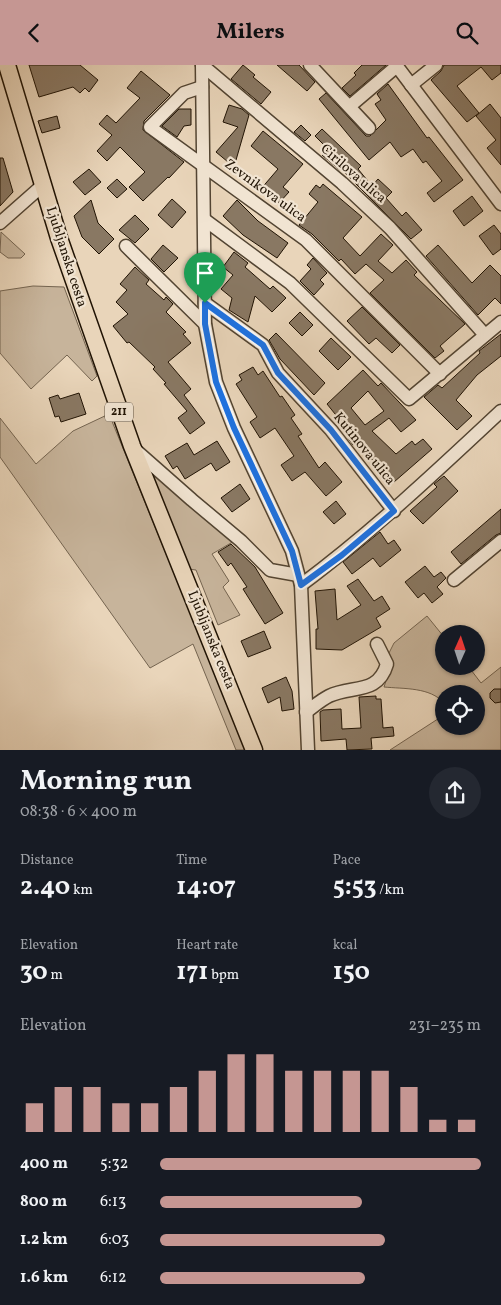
<!DOCTYPE html>
<meta charset="utf-8">
<style>
:root{--surface:#171b24;--page:#242831;--text:#f1f3f6;--muted:#9ea1a6;--accent:#c59692}
body{margin:0;font-family:Vollkorn,serif;background:var(--page);color:var(--text);height:100vh;display:flex;flex-direction:column;font-size:19px;white-space:nowrap}
*{box-sizing:border-box;margin:0}
p{font-size:16px;color:var(--muted)}
.icon{flex:none;width:28px;height:28px;fill:none;stroke:currentColor;stroke-width:2;stroke-linecap:round;stroke-linejoin:round}
.map{position:relative;height:685px;overflow:hidden}
.panel{display:flex;flex-direction:column;background:var(--surface);flex:1}
.panel>*{flex:none}
.needle{width:32px;rotate:3deg}
.controls{position:absolute;left:435px;top:560px;display:grid;gap:10px}
.controls a{display:grid;place-items:center;width:50px;height:50px;border-radius:50%;background:var(--surface);box-shadow:0 1px 4px #0004;font-size:25px}
.pin{position:absolute;display:grid;place-items:center;width:42px;height:42px;color:#fff;margin:-51px -21px;border-radius:50% 50% 50% 0;rotate:-45deg;box-shadow:0 0 5px #0007}
.pin .icon{rotate:45deg}
.round{display:grid;place-items:center;flex:none;width:52px;height:52px;border-radius:26px;background:var(--page)}
.summary{display:flex;align-items:center;justify-content:space-between;height:85px;padding:0 20px}
h1{font-size:28px;font-weight:700;line-height:38px}
.stats{display:grid;grid-template-columns:repeat(3,1fr);gap:8px;height:85px;padding:5px 20px}
.stats div{display:grid;align-content:center}
.stats b{font-size:25px;font-weight:700}
.stats small{font-size:14px;font-weight:400}
.stats p{font-size:14px}
.chart{height:140px;padding:10px 20px}
.chart p{display:flex;justify-content:space-between}
.chart svg{width:100%;height:90px;margin-top:5px;stroke:var(--accent);stroke-width:6}
ul{padding:0 20px;list-style:none;font-size:16px}
li{display:grid;grid-template-columns:80px 60px 1fr;align-items:center;height:38px}
li i{height:12px;border-radius:6px;background:var(--accent)}
header{display:flex;justify-content:space-between;align-items:center;height:65px;padding:0 20px;background:var(--accent);color:#111;font-size:22px;font-weight:700}
.map>svg:first-child{display:block}
.green{fill:#c7b49b;stroke:#746450}
.building{fill:#897863;stroke:#201304;fill-rule:evenodd}
.lines{fill:none;stroke-linecap:round;stroke-linejoin:round}
.minor-casing{stroke:#524432;stroke-width:15}
.major-casing{stroke:#201304;stroke-width:19}
.minor{stroke:#f1e4d2;stroke-width:12}
.major{stroke:#e9d5ba;stroke-width:16}
.route-casing{stroke:#fff;stroke-width:10}
.route{stroke:#1a73e8;stroke-width:6}
.labels{text-anchor:middle;dominant-baseline:central;stroke-width:4.5;stroke-linejoin:round;paint-order:stroke}
.shield{fill:#f1e4d2;stroke:#5f5242;stroke-width:1}
.shield-label{font-size:12px;font-weight:bold;fill:#201304}
.street-label{font-size:14px;fill:#201304;stroke:#f1e4d2}
</style>
<header><svg class="icon" aria-label="back" viewBox="0 0 24 24"><path d="M15 5l-7 7 7 7"/></svg>Milers<svg class="icon" aria-label="search" viewBox="0 0 24 24"><circle cx="10" cy="10" r="6"/><path d="M15 15l6 6"/></svg></header>
<div class="map">
<svg width="501" height="685" viewBox="0 0 501 685">
<rect width="100%" height="100%" fill="#e9d5ba"/>
<filter id="stains"><feTurbulence type="fractalNoise" baseFrequency=".004" numOctaves="4"/><feColorMatrix values="0 0 0 0 .2 0 0 0 0 .09 0 0 0 0 .02 0 0 0 .5 -.17"/></filter>
<radialGradient id="worn" r=".72"><stop offset=".6" stop-color="#630" stop-opacity="0"/><stop offset="1" stop-color="#630" stop-opacity=".3"/></radialGradient>
<g class="green">
<path d="M1,167l24,22 -4,4h-13l-8,-6z"/>
<path d="M33,221l31,1 33,89 -5,5 -25,-26 -36,34 -31,-36v-62z"/>
<path d="M109,349l137,336h-10l-43,-106 -43,24 -150,-211v-39l36,46 37,-33z"/>
<path d="M152,405l84,70 -24,14 17,27 -6,6 17,28 -22,10 -22,-55 -8,-1 -38,-97z"/>
<path d="M427,551l17,21v29h24l13,17 20,-16v83h-111l54,-35v11h32v-32h-32v9c-14,-16 -40,-14 -60,-16l6,-18 -1,-16 5,-10z"/>
</g>
<g class="building">
<path d="M29,0h51l18,15 -9,12 -4,-4 -5,5 -7,-6 -34,10z"/>
<path d="M243,0l12,10 -2,2 18,15 -10,12 -30,-25z"/>
<path d="M277,0h22l16,17 -8,9z"/>
<path d="M362,0h24l-36,31 -8,-8 14,-13 -2,-2z"/>
<path d="M444,0h57v8l-9,7 -11,-13 -24,19 22,27 -12,9 -36,-42 10,-9z"/>
<path d="M141,6l29,24 -26,26 -1,9 41,32 -15,16 -1,-1 -25,24 -14,-14 16,-15 -25,-25 -13,14 -10,-10 15,-16 -13,-11 8,-9 9,8 24,-25 -13,-10z"/>
<path d="M388,19l39,54 2,-1 34,43 -29,22 -7,-9 15,-12 -16,-20 -3,2 -10,-14 -12,8 -11,-15 -21,18 -50,-61 7,-6 40,43h4l16,-16 -11,-16 6,-4 -4,-6z"/>
<path d="M490,39l11,14v47l-14,-17 9,-8 -20,-24z"/>
<path d="M229,40l13,4 7,6 -15,52 -18,-15 22,-25 -15,-5z"/>
<path d="M179,44h12v16l-7,1 -7,11 -15,-11z"/>
<path d="M57,51l3,12 -18,5 -4,-12z"/>
<path d="M301,60l10,10 -6,6 -11,-9z"/>
<path d="M322,64l39,37 -3,3 14,17 6,-7 14,13 -6,6 16,18 4,-4 16,18 -11,9 -70,-70 -1,1 -18,-15 6,-6 -13,-13z"/>
<path d="M263,66l40,33 -20,23 6,5 -10,11 -19,-13 18,-21 -27,-23z"/>
<path d="M0,93h3l10,34 -13,14z"/>
<path d="M89,104l12,13 -16,13 -12,-13z"/>
<path d="M117,114l10,10 -10,9 -10,-10z"/>
<path d="M323,119l39,33 -19,21 17,18 21,-22 12,11 -15,16 14,12 14,-13 11,12 -3,3 51,49 -25,22 4,5 -9,7 -65,-65 14,-13 -18,-16 -11,10 -14,-15 -2,2 -27,-27 -13,-9 19,-23 -9,-8 7,-9 4,3z"/>
<path d="M472,131l11,15 -19,15 -11,-15z"/>
<path d="M172,134l14,13 -14,16 -14,-13z"/>
<path d="M91,135l7,23 16,16 -15,15 -17,-17 -8,-21z"/>
<path d="M237,135l21,21 30,22 -11,15 -34,-23 -20,-19z"/>
<path d="M135,150l14,14 -14,14 -16,-13z"/>
<path d="M494,160l7,9v15l-8,6 -14,-19z"/>
<path d="M163,180l15,13 -14,14 -13,-13z"/>
<path d="M438,180l34,38 18,-18 11,11v28l-6,-6 -17,17 -52,-59z"/>
<path d="M234,187l14,11 -3,4 25,22 3,-3 13,12 -14,14 -17,-16 -7,26 -19,-12 3,-12 -11,-9 12,-14 -10,-8z"/>
<path d="M313,193l14,15 -7,7 4,4 -10,11 -14,-14 11,-12 -4,-4z"/>
<path d="M135,202l14,13 -3,4 18,16 2,-3 7,7 -7,8 20,20 -3,2 8,9 -23,19 23,27 -7,6 21,28 -15,11 -12,-16 9,-7 -23,-27 2,-1 -13,-14 2,-2 -26,-25 -2,1 -14,-17 15,-12 -12,-12 11,-12 -7,-6z"/>
<path d="M362,242l38,38 -8,8 -16,-15 -7,6 -22,-23z"/>
<path d="M300,247l13,13 -11,11 -13,-13z"/>
<path d="M276,268l49,50 -11,12 -34,-36 -11,-19z"/>
<path d="M501,269v22l-24,19 -21,25 16,16 -15,14 -33,-33 14,-12 4,3 38,-35 -1,-2z"/>
<path d="M331,273l20,19 -13,13 -19,-19z"/>
<path d="M253,302l5,8 5,-4 17,26 2,-1 13,19 -4,3 11,16 -4,2 21,32 6,-6 17,20 -16,14 -21,-24 -13,9 -11,-16 13,-9 -19,-28 -15,10 -10,-16 7,-5 -21,-33 6,-4 -3,-5z"/>
<path d="M363,305l15,16 3,-3 35,37 -15,12 -12,-14 -17,13 24,23 16,-13 3,4 8,-6 9,10 -38,33 -20,-23 -2,1 -13,-14 -2,-4 -4,3 -5,-7 4,-3 -25,-31zM368,326l16,20 -19,14 -14,-17z"/>
<path d="M79,328l7,21 -25,8 -2,-6 -4,1 -6,-19 9,-3 2,4z"/>
<path d="M217,376l13,21 -14,9 -5,-8 -26,16 -8,-13 -4,3 -8,-13 22,-13 7,12z"/>
<path d="M444,411l14,15 -35,33 -13,-13 27,-24 -3,-3z"/>
<path d="M240,419l10,15 -18,13 -11,-14z"/>
<path d="M336,436l10,13 -12,10 -11,-12z"/>
<path d="M501,444v24l-5,2 -35,29 -10,-12z"/>
<path d="M380,467l8,12 6,-4 7,10 -21,17 -7,-9 -21,16 -9,-12z"/>
<path d="M231,479l24,23 28,46 -18,11 -22,-35 4,-2 -16,-24 -3,3 -10,-14z"/>
<path d="M425,501l9,11 7,-5 5,6 -9,9 6,7 -11,9 -8,-10 -6,5 -13,-16z"/>
<path d="M358,514l16,22 8,-5 8,13 -14,9 5,9 -39,23 -26,-1v-20h2l-3,-38 20,-2 2,31 24,-15 -14,-19z"/>
<path d="M264,566l7,17 -23,9 -7,-16z"/>
<path d="M286,612l6,14 2,18 -12,2 -2,-14 -12,6 -6,-15z"/>
<path d="M494,624h7v13l-6,1 -5,-5v-5z"/>
<path d="M376,631v3h5l2,29 10,-1 1,9 -23,2 1,11 -25,1 -1,-11 -25,2 -1,-29 3,-2 18,-1 1,20 19,-1 -2,-31z"/>
</g>
<g class="lines">
<defs>
<g id="minor">
<path d="M202,0l3,259 11,58 18,46 58,123 9,34 7,165"/>
<path d="M202,0l140,118 48,45 95,107"/>
<path d="M310,0l59,63"/>
<path d="M396,0l105,139"/>
<path d="M411,20l25,-20"/>
<path d="M202,22l-18,6 -34,34 156,113 134,134"/>
<path d="M350,41l47,-40"/>
<path d="M205,155l85,63 119,116 92,-77"/>
<path d="M0,158l43,-38"/>
<path d="M126,181l79,78"/>
<path d="M205,238l58,42 15,28 53,57 63,81"/>
<path d="M133,383l59,52 49,41 29,29 28,5"/>
<path d="M454,515l47,-39"/>
<path d="M301,520c71,-53 135,-113 200,-174"/>
<path d="M306,647c7,-5 15,-12 23,-16 23,-11 49,-1 58,-32l-10,-20"/>
</g>
<path id="major" d="M7,0l52,173 73,208 122,304"/>
</defs>
<use href="#minor" class="minor-casing"/>
<use href="#major" class="major-casing"/>
<use href="#minor" class="minor"/>
<use href="#major" class="major"/>
</g>
<g class="lines">
<defs>
<path id="route" d="M205,238l58,42 15,28 53,57 63,81 -52,44 -41,30 -9,-34 -58,-123 -18,-46 -11,-58z"/>
</defs>
<use href="#route" class="route-casing"/>
<use href="#route" class="route"/>
</g>
<g class="labels">
<rect class="shield" x="105" y="337.5" width="28" height="19" rx="4"/>
<g class="shield-label">
<text x="119" y="347">211</text>
</g>
<g class="street-label">
<text transform="translate(353 109) rotate(41)">Cirilova ulica</text>
<text transform="translate(265 126) rotate(36)">Zevnikova ulica</text>
<text transform="translate(66 192) rotate(72)">Ljubljanska cesta</text>
<text transform="translate(364 384) rotate(51)">Kutinova ulica</text>
<text transform="translate(211 575) rotate(68)">Ljubljanska cesta</text>
</g>
</g>
<rect width="100%" height="100%" filter="url(#stains)"/>
<rect width="100%" height="100%" fill="url(#worn)"/>
</svg>
<div class="controls">
<a><svg class="needle" viewBox="-14 -14 28 28"><path d="M0-13l5 13h-10z" fill="#e53935"/><path d="M0 13l5-13h-10z" fill="#9ea1a6"/></svg></a>
<a><svg class="icon" aria-label="locate" viewBox="0 0 24 24"><circle cx="12" cy="12" r="6"/><path d="M12 2v4M12 18v4M2 12h4M18 12h4"/></svg></a>
</div>
<div class="pin" style="left:205px;top:238px;background:#1e9e55"><svg class="icon" aria-label="arrive" viewBox="0 0 24 24"><path d="M6 21V4h12l-3 4 3 4H6"/></svg></div>
</div>
<section class="panel">
<div class="summary"><div><h1>Morning run</h1><p>08:38 · 6 × 400 m</p></div><a class="round"><svg class="icon" aria-label="share" viewBox="0 0 24 24"><path d="M12 15V3M7 8l5-5 5 5M5 13v7h14v-7"/></svg></a></div>
<div class="stats">
<div><p>Distance</p><b>2.40<small> km</small></b></div>
<div><p>Time</p><b>14:07</b></div>
<div><p>Pace</p><b>5:53<small> /km</small></b></div>
</div>
<div class="stats">
<div><p>Elevation</p><b>30<small> m</small></b></div>
<div><p>Heart rate</p><b>171<small> bpm</small></b></div>
<div><p>kcal</p><b>150</b></div>
</div>
<div class="chart"><p><span>Elevation</span>231–235 m</p>
<svg viewBox="0 0 160 44" preserveAspectRatio="none"><path d="M5 44V30M15 44V22M25 44V22M35 44V30M45 44V30M55 44V22M65 44V14M75 44V6M85 44V6M95 44V14M105 44V14M115 44V14M125 44V14M135 44V22M145 44V38M155 44V38"/></svg>
</div>
<ul>
<li><b>400 m</b>5:32<i style="width:100%"></i></li>
<li><b>800 m</b>6:13<i style="width:63%"></i></li>
<li><b>1.2 km</b>6:03<i style="width:70%"></i></li>
<li><b>1.6 km</b>6:12<i style="width:64%"></i></li>
</ul>
</section>
